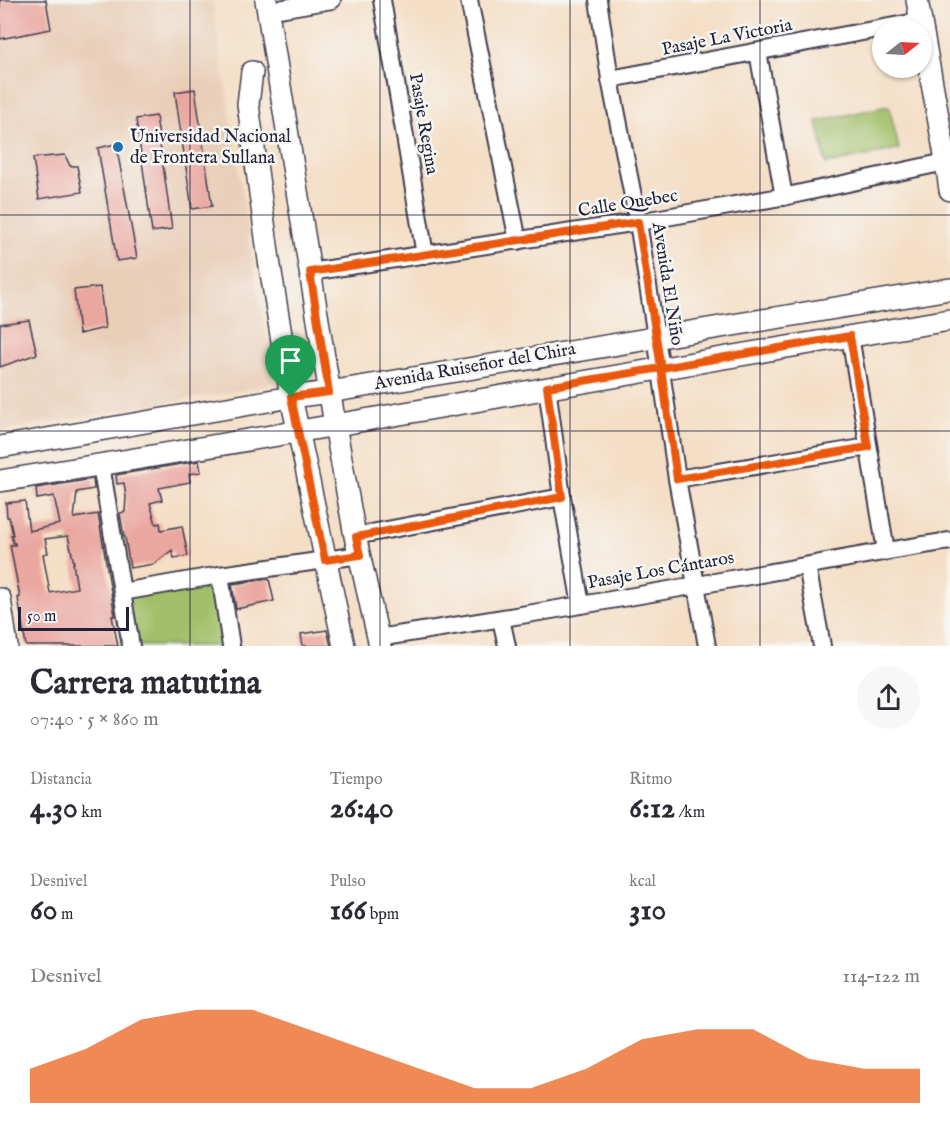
<!DOCTYPE html>
<html lang="es">
<meta charset="utf-8">
<style>
:root{--surface:#fff;--page:#f7f7f7;--text:#2b2b33;--muted:#7c7c81;--accent:#ea580c}
body{margin:0;font-family:"IM FELL English",serif;background:var(--page);color:var(--text);height:100vh;display:flex;flex-direction:column;font-size:22px;white-space:nowrap}
*{box-sizing:border-box;margin:0}
p{font-size:20px;color:var(--muted)}
.icon{flex:none;width:33px;height:33px;fill:none;stroke:currentColor;stroke-width:2;stroke-linecap:round;stroke-linejoin:round}
.map{position:relative;height:646px;overflow:hidden}
.sheet{display:flex;flex-direction:column;background:var(--surface);flex:1}
.sheet>*{flex:none}
.needle{width:39px;rotate:72deg}
.buttons{position:absolute;left:872px;top:18px;display:grid;gap:12px}
.buttons a{display:grid;place-items:center;width:60px;height:60px;border-radius:50%;background:var(--surface);box-shadow:0 2px 4px #0004;font-size:30px}
.scale{position:absolute;left:18px;bottom:15px;width:111px;box-sizing:border-box;padding-left:6px;border:3px solid #22223b;border-top:0;font-size:16px;line-height:21px;white-space:nowrap;color:#22223b;-webkit-text-stroke:4px #f6f6f2;paint-order:stroke}
.pin{position:absolute;display:grid;place-items:center;width:51px;height:51px;color:#fff;margin:-62px -26px;border-radius:50% 50% 50% 0;rotate:-45deg;box-shadow:0 0 6px #0007}
.pin .icon{rotate:45deg}
.round{display:grid;place-items:center;flex:none;width:63px;height:63px;border-radius:32px;background:var(--page)}
.overview{display:flex;align-items:center;justify-content:space-between;height:102px;padding:0 30px}
h1{font-size:33px;font-weight:700;line-height:45px}
.stats{display:grid;grid-template-columns:repeat(3,1fr);gap:9px;height:102px;padding:6px 30px}
.stats div{display:grid;align-content:center}
.stats b{font-size:30px;font-weight:700}
.stats small{font-size:16px;font-weight:400}
.stats p{font-size:16px}
.chart{height:168px;padding:12px 30px}
.chart p{display:flex;justify-content:space-between}
.chart svg{width:100%;height:108px;margin-top:6px;fill:var(--accent);opacity:.7}
.map>svg:first-child{display:block}
.built{fill:#e9ceb8}
.green{fill:#a0bf67;stroke:#617051;stroke-width:1.5}
.building{fill:#eaa7a0;fill-rule:evenodd}
.lines{fill:none;stroke-linecap:round;stroke-linejoin:round}
.minor-casing{stroke:#423e50;stroke-width:20}
.tertiary-casing{stroke:#423e50;stroke-width:24}
.minor{stroke:#fff;stroke-width:16}
.tertiary{stroke:#fff;stroke-width:21}
.route-casing{stroke:#fff;stroke-width:12}
.route{stroke:#ea580c;stroke-width:8}
.grid{fill:none;stroke:#22223b;stroke-width:1.5;stroke-opacity:0.55}
.poi-dot{fill:#1f6fb2;stroke:#f6f6f2;stroke-width:2}
.labels{text-anchor:middle;dominant-baseline:central;stroke-width:5;stroke-linejoin:round;paint-order:stroke}
.street-label{font-size:18px;fill:#22223b;stroke:#f6f6f2}
.poi-label{font-size:18px;fill:#22223b;stroke:#f6f6f2;text-anchor:start}
</style>
<div class="map">
<svg width="950" height="646" viewBox="0 0 950 646">
<rect width="100%" height="100%" fill="#f6f6f2"/>
<filter id="ink" filterUnits="userSpaceOnUse"><feTurbulence type="fractalNoise" baseFrequency=".0167" numOctaves="2"/><feDisplacementMap in="SourceGraphic" scale="12" xChannelSelector="R" yChannelSelector="G"/><feConvolveMatrix kernelMatrix="1 2 1 2 8 2 1 2 1" color-interpolation-filters="sRGB"/></filter>
<filter id="wash" filterUnits="userSpaceOnUse"><feTurbulence type="fractalNoise" baseFrequency=".008" numOctaves="4" result="noise"/><feDisplacementMap in="SourceGraphic" scale="24" xChannelSelector="R" yChannelSelector="G"/><feGaussianBlur stdDeviation="1.35" result="paint"/><feColorMatrix in="noise" values="0 0 0 0 0 0 0 0 0 0 0 0 0 0 0 0 0 1.4 0 .05"/><feComposite in="paint" operator="in"/></filter>
<g filter="url(#wash)">
<rect width="100%" height="100%" fill="#f4dec5"/>
<path class="built" d="M0,0h212l46,294 18,90 -276,47z"/>
<g class="green">
<path d="M889,106l10,43 -73,15 -9,-43z"/>
<path d="M220,575l11,71h-100l-9,-54z"/>
</g>
<g id="blocks">
<g class="building">
<path d="M0,0h46l5,29 -51,10z"/>
<path d="M195,89l17,117 -20,3 -17,-117z"/>
<path d="M156,116l16,113 -20,3 -16,-113z"/>
<path d="M116,144l21,114 -20,3 -19,-113z"/>
<path d="M65,155l5,11h7l5,26 -43,7 -6,-41z"/>
<path d="M100,287l5,41 -26,6 -5,-44z"/>
<path d="M29,320l8,34 -37,13v-43z"/>
<path d="M199,461l2,11 -12,2 1,8 -31,6 3,12 -12,3 6,21 4,-1 1,7 21,-4 6,30 -14,2 -2,-8 -18,14 -24,4 -5,-31h-1l-4,-24 5,-1 1,-15 -2,-14 -7,1 -1,-9z"/>
<path d="M93,479l1,10 -17,3 -3,26 24,-4 17,102h-3l6,30h-92l-8,-48 2,-1 -10,-52h5v-2h-2l-2,-8h2l-4,-18h-2l-1,-14 19,-2 4,30 31,-7 -6,-28 -17,3 -1,-11zM68,536l6,27h-1l4,25 -27,5 -7,-39 5,-1 -3,-14z"/>
<path d="M269,579l5,22 -38,8 -4,-25z"/>
<path d="M327,630l4,16h-28l-2,-12z"/>
</g>
</g>
</g>
<g filter="url(#ink)">
<use href="#blocks" fill-opacity="0" stroke="#423e50" stroke-width="1.5"/>
<g class="lines">
<defs>
<g id="minor">
<path d="M382,0l43,255"/>
<path d="M469,0l49,241"/>
<path d="M598,0l12,79 28,143 18,115 21,142 30,167"/>
<path d="M267,11l65,-11"/>
<path d="M758,52l26,145"/>
<path d="M610,79l311,-58"/>
<path d="M310,272l328,-50 154,-27 158,-34"/>
<path d="M850,336l36,215"/>
<path d="M547,387l15,110 19,108"/>
<path d="M101,465l30,181"/>
<path d="M677,479l191,-32"/>
<path d="M355,536l207,-39"/>
<path d="M807,566l15,80"/>
<path d="M220,575l11,71"/>
<path d="M122,592l98,-17 140,-20"/>
<path d="M501,619l6,27"/>
<path d="M378,638c129,-20 258,-42 388,-65 61,-11 122,-23 184,-32"/>
</g>
<g id="tertiary">
<path d="M266,0l69,425 20,111 25,110"/>
<path d="M917,0l29,161 4,29"/>
<path d="M252,72l-4,32 21,156 22,137 53,249"/>
<path d="M0,447l291,-50 38,-5 621,-103"/>
<path d="M0,481c317,-50 633,-110 950,-161"/>
<path d="M0,599l7,47"/>
</g>
</defs>
<use href="#minor" class="minor-casing"/>
<use href="#tertiary" class="tertiary-casing"/>
<use href="#minor" class="minor"/>
<use href="#tertiary" class="tertiary"/>
</g>
</g>
<g class="lines" filter="url(#ink)">
<defs>
<path id="route" d="M291,397l34,163 35,-5 -4,-18 206,-40 -15,-110 114,-19 16,111 191,-32 -18,-111 -189,32 -23,-146 -328,50 19,120 -38,5"/>
</defs>
<use href="#route" class="route-casing"/>
<use href="#route" class="route"/>
</g>
<path class="grid" d="M190,0v646M380,0v646M570,0v646M760,0v646M0,215h950M0,431h950"/>
<circle class="poi-dot" cx="118" cy="147" r="6"/>
<g class="labels">
<g class="street-label">
<text transform="translate(727 38) rotate(-11)">Pasaje La Victoria</text>
<text transform="translate(423 124) rotate(80)">Pasaje Regina</text>
<text transform="translate(628 204) rotate(-9)">Calle Quebec</text>
<text transform="translate(667 284) rotate(81)">Avenida El Niño</text>
<text transform="translate(475 367) rotate(-10)">Avenida Ruiseñor del Chira</text>
<text transform="translate(661 571) rotate(-10)">Pasaje Los Cántaros</text>
</g>
<g class="poi-label">
<text x="130" y="137">Universidad Nacional<tspan x="130" dy="21">de Frontera Sullana</tspan></text>
</g>
</g>
</svg>
<div class="buttons">
<a><svg class="needle" viewBox="-14 -14 28 28"><path d="M0-13l5 13h-10z" fill="#e53935"/><path d="M0 13l5-13h-10z" fill="#7c7c81"/></svg></a>
</div>
<div class="scale">50 m</div>
<div class="pin" style="left:291px;top:397px;background:#1e9e55"><svg class="icon" aria-label="arrive" viewBox="0 0 24 24"><path d="M6 21V4h12l-3 4 3 4H6"/></svg></div>
</div>
<section class="sheet">
<div class="overview"><div><h1>Carrera matutina</h1><p>07:40 · 5 × 860 m</p></div><a class="round"><svg class="icon" aria-label="share" viewBox="0 0 24 24"><path d="M12 15V3M7 8l5-5 5 5M5 13v7h14v-7"/></svg></a></div>
<div class="stats">
<div><p>Distancia</p><b>4.30<small> km</small></b></div>
<div><p>Tiempo</p><b>26:40</b></div>
<div><p>Ritmo</p><b>6:12<small> /km</small></b></div>
</div>
<div class="stats">
<div><p>Desnivel</p><b>60<small> m</small></b></div>
<div><p>Pulso</p><b>166<small> bpm</small></b></div>
<div><p>kcal</p><b>310</b></div>
</div>
<div class="chart"><p><span>Desnivel</span>114–122 m</p>
<svg viewBox="0 0 160 44" preserveAspectRatio="none"><path d="M0 44V30L10 22L20 10L30 6L40 6L50 14L60 22L70 30L80 38L90 38L100 30L110 18L120 14L130 14L140 26L150 30L160 30V44z"/></svg>
</div>
</section>
